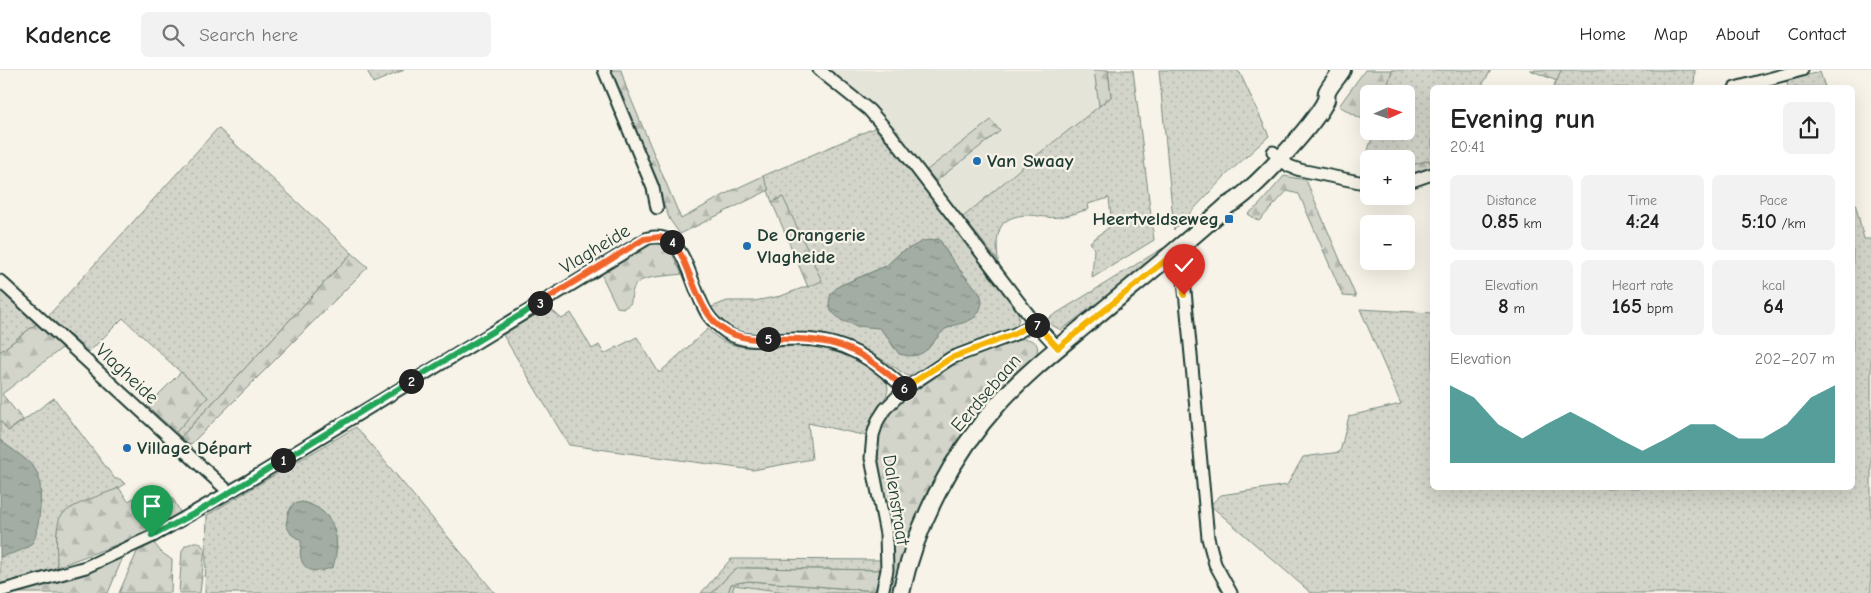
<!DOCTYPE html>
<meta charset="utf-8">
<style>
:root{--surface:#fff;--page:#f2f2f2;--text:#222;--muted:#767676;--line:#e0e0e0;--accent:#0f766e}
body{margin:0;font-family:"Comic Neue",sans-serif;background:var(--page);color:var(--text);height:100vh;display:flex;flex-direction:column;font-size:19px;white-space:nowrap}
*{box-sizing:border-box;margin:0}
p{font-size:16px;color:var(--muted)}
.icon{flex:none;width:28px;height:28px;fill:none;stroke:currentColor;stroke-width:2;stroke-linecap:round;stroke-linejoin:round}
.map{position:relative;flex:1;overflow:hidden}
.side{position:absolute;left:1430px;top:15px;width:425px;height:405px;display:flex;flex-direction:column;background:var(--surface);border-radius:8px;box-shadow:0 5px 20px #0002}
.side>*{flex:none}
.needle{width:32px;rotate:87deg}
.fabs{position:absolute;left:1360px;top:15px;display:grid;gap:10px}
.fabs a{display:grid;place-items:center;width:55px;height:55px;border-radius:8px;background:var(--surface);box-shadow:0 5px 20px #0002;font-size:25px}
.pin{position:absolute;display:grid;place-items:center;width:42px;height:42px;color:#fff;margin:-51px -21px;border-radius:50% 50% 50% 0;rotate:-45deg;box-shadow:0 0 5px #0007}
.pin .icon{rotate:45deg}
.km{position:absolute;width:25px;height:25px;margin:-12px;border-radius:50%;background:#222;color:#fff;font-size:14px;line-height:25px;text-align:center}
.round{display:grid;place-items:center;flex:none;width:52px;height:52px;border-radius:8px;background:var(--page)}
.headline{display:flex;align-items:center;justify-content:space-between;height:85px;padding:0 20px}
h1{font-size:28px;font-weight:600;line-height:38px}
.stats{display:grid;grid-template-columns:repeat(3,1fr);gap:8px;height:85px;padding:5px 20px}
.stats div{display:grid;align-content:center;border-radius:8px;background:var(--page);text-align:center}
.stats b{font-size:21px;font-weight:600}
.stats small{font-size:14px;font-weight:400}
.stats p{font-size:14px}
.chart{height:140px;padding:10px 20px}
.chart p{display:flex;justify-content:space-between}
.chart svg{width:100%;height:90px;margin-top:5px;fill:var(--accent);opacity:.7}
header{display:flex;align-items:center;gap:30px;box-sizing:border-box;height:70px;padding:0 25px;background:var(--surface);border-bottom:1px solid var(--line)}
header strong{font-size:24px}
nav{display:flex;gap:28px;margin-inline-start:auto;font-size:18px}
.search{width:350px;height:45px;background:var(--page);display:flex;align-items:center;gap:12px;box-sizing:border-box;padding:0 18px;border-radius:8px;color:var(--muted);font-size:19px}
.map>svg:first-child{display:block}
.built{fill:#e5e4d9}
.grass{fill:url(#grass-dots);stroke:#79897f;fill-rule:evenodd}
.forest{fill:url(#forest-firs);stroke:#79897f}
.water{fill:url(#water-ripples);stroke:#6f8077}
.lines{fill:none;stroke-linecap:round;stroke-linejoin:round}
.street-casing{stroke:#1f3d34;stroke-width:15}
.secondary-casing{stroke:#1f3d34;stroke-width:20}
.street{stroke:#f7f3e8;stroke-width:11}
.secondary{stroke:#f7f3e8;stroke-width:16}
.split-1-casing{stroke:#fff;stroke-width:10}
.split-2-casing{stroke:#fff;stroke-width:10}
.split-3-casing{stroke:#fff;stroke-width:10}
.split-4-casing{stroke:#fff;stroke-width:10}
.split-5-casing{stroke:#fff;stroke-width:10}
.split-6-casing{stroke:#fff;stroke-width:10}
.split-7-casing{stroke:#fff;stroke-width:10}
.split-8-casing{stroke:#fff;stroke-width:10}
.split-9-casing{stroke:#fff;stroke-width:10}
.split-1{stroke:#22a559;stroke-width:6}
.split-2{stroke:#22a559;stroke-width:6}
.split-3{stroke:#22a559;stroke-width:6}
.split-4{stroke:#f0652b;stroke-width:6}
.split-5{stroke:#f0652b;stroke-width:6}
.split-6{stroke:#f0652b;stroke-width:6}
.split-7{stroke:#f5b400;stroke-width:6}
.split-8{stroke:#f5b400;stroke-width:6}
.split-9{stroke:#f5b400;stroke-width:6}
.poi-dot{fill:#1f6fb2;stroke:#f7f3e8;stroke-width:2}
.labels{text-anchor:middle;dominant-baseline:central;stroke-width:4.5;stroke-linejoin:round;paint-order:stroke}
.poi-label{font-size:19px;font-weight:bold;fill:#1f3d34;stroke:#f7f3e8;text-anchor:start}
.street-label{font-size:19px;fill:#1f3d34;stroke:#f7f3e8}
</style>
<header>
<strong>Kadence</strong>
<div class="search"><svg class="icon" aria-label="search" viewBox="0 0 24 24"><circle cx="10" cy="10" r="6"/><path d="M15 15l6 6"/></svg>Search here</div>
<nav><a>Home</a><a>Map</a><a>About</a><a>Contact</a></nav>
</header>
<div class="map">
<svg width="1871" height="523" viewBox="0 0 1871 523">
<defs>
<pattern id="grass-dots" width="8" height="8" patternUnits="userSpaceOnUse" patternTransform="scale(1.25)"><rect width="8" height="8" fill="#d3d5ca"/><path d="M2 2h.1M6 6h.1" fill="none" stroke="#b5b8ae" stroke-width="1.8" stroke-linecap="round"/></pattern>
<pattern id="forest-firs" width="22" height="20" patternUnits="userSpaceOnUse" patternTransform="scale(1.25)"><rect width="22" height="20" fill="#d3d5ca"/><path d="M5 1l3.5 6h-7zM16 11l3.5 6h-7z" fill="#b5b8ae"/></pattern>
<pattern id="water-ripples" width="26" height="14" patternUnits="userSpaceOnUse" patternTransform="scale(1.25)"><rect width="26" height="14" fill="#a4ada3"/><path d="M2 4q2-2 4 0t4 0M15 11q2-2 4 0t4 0" fill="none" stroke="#858e86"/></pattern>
</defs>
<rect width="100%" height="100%" fill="#f7f3e8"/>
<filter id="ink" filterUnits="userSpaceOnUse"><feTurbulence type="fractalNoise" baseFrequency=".02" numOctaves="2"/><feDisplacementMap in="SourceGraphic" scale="10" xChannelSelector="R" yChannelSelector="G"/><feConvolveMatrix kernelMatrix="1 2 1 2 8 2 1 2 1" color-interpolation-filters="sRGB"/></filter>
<g filter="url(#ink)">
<g class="built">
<path d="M824,0h301l2,35 -167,114 -80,-105z"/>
<path d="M733,515l60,8h-61z"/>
</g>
<g class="grass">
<path d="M367,0h37l-31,13z"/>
<path d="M1108,0h25l21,170 -62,38 2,-29 -4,-7 22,-17 -3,-27 -21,6 1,5c-10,3 -20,7 -30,8 -10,2 -21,-2 -31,-2 -33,1 -32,21 -30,46l-35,-44 64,-54 84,-66z"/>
<path d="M1159,0h77l4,3 29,63 -44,40 -51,54z"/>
<path d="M1392,0h99l-10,17 -49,1v79l-3,-7 -23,7v-8h-37v11h-7l12,-39h32v-37h-21z"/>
<path d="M1561,0h134l-1,17 -141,1z"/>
<path d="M1820,2l5,15h-37l-2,-7z"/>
<path d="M218,58l134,125 -171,184 -5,-5 31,-35 -84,-79 -34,34 -41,-36z"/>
<path d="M874,58l17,18 124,161c4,8 6,12 0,20l-52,19 -20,11 -28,19h-7l-25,-16 -30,-15 -108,-11c-16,-4 -26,-11 -33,-27l15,-6h27l27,-5 40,-15 -39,-84 -10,5 -9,-26zM939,169l11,19 31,37 -28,31 -10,4 -16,20 -33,-2 -8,-13 -47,-49 47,-20 14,-13z"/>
<path d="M1853,125l11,44h7v354h-560l-101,-88 11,-10 66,-10 16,-28 37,-5 9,-36 52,-12 -41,-95 72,4v175h420z"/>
<path d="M1163,178l1,6 -103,76 -17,-9z"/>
<path d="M0,220l36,34 -36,28z"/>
<path d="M548,237l14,12 9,-6 21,36 7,-4 5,9 33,-17 22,36 49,-44c7,8 16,13 26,16 26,6 54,-1 80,2 18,2 73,20 74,41 0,9 -9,18 -13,27 -3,7 -6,14 -8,21l-59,-13 4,36 -59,11 -184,-25 -66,-110z"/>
<path d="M54,328l61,81h5l5,5 -6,4 -48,20 -14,23v36l-57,20v-30l6,-2 32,-43 3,-10 -28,-51 -13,-11v-20l9,11z"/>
<path d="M356,357l139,166h-290l2,-78z"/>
<path d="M731,489h8l142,1 -1,10 -134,-2 -14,4 -20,21h-11z"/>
<path d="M749,511l129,10v2h-85l-59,-8 -2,8h-4l3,-9z"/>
</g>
<g class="forest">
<path d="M610,0h11l5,17 55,132 50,-28 32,-15 6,14 -89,44 -10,-14 -56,-137z"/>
<path d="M1094,0h14l3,27 -12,9z"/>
<path d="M1365,0h27l-7,24h-16v29l-30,-17z"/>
<path d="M1530,0h31l-4,11z"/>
<path d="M991,50l9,11 -64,50 -9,-11z"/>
<path d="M1429,90l3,7 -26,8v-8z"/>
<path d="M1284,106l22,4 50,117 -13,-1 -44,-102 -12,-3 -28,30 -11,-7 11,-9z"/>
<path d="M783,127l39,84 -14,6 -36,-85z"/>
<path d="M662,172l7,5 13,27c-12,2 -37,2 -45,9 -5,5 -6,14 -6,20l-7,5 -7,-1 -16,-33 50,-30z"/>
<path d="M352,183l16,14 -178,178 -9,-8z"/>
<path d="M36,254l26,24 -60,46 21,26 -15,11 -8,-11v-68z"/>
<path d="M1019,269c15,-1 23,4 16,20l-46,49 -94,185h-6c4,-23 6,-45 2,-68 -3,-20 -10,-40 -12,-60 -1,-11 -2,-24 1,-34 14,-46 97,-79 139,-92z"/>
<path d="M181,302l27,25 -32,35 -29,-26z"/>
<path d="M119,418l9,13 16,-8 5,4c23,-2 21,-5 32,17l-60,29 -64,24c0,-15 -2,-32 2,-47 4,-14 46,-26 60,-32z"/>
<path d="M194,472h5l6,7 -5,44h-21l3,-42 3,-5z"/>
<path d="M154,473l7,9 11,8 -1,33h-52l18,-41z"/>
<path d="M123,487l-15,36h-91z"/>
<path d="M739,498h7l134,2 -2,21 -129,-10 -18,3 -3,9h-16l20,-21z"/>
</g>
<g class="water">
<path d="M939,169c8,13 16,26 26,38 5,5 11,11 15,17 4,7 1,16 -4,22 -9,9 -26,7 -34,16 -14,15 -18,29 -43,22l-13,-19 -7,-7 -23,-2 -15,-6 -10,-9 -2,-8 2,-10 8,-7 47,-20 14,-13 23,-12z"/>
<path d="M0,370c12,10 31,20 38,34 5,11 2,60 -6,69 -7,8 -22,11 -32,14z"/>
<path d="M302,432c33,7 40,37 31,65 -12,5 -28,8 -32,-9 -2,-5 1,-11 0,-17l-10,-7 -5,-9 2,-12 5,-9z"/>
</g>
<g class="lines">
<defs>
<g id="street">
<path d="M604,0l49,118 4,20"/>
<path d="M819,0l50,40 22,25 144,188 23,25"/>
<path d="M1735,18l67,-18"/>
<path d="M1273,82l16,14 11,4 69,14"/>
<path d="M1406,113l26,-9"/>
<path d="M1172,185l8,12 4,13 24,258 7,26 16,29"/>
<path d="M0,211l229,211"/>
<path d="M0,521l86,-24 67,-31 97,-56 398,-242c9,-2 18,-1 25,5 16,15 22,53 35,72 5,7 12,13 19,18 20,13 49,5 71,6 46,0 75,20 107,50"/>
<path d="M882,523l5,-23 -1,-36 -15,-76 2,-23 5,-15 7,-11 20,-20 46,-31 64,-24 20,-11"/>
</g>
<path id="secondary" d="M901,523c15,-69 51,-138 98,-190 27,-30 59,-55 90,-81 47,-39 94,-76 139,-117 20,-7 90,-85 98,-105 1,-3 0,-5 1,-8 3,-7 11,-15 15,-22"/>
</defs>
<use href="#street" class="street-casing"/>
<use href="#secondary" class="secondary-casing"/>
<use href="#street" class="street"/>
<use href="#secondary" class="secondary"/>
</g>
</g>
<g class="lines" filter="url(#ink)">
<defs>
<path id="split-1" d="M152,466l47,-25 84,-51"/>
<path id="split-2" d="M283,390l128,-79"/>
<path id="split-3" d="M411,311l129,-78"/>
<path id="split-4" d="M540,233l104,-64 16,-2 12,5"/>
<path id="split-5" d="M672,172c8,7 11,17 15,26 18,45 26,73 81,71"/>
<path id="split-6" d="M768,269c63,-2 90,6 136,49"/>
<path id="split-7" d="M904,318l47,-30 63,-24 21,-12 2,3"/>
<path id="split-8" d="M1037,255l21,23 93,-76"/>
<path id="split-9" d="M1151,202l21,-17 10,15 2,25"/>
</defs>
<use href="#split-1" class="split-1-casing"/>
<use href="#split-2" class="split-2-casing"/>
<use href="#split-3" class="split-3-casing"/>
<use href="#split-4" class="split-4-casing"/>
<use href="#split-5" class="split-5-casing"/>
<use href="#split-6" class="split-6-casing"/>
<use href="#split-7" class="split-7-casing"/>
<use href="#split-8" class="split-8-casing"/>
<use href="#split-9" class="split-9-casing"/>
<use href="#split-1" class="split-1"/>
<use href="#split-2" class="split-2"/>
<use href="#split-3" class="split-3"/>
<use href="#split-4" class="split-4"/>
<use href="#split-5" class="split-5"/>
<use href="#split-6" class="split-6"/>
<use href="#split-7" class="split-7"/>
<use href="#split-8" class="split-8"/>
<use href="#split-9" class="split-9"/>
</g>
<g class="poi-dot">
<circle cx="977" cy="91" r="5"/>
<rect x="1224" y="144" width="10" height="10" rx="2.5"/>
<circle cx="747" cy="176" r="5"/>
<circle cx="127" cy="378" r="5"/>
</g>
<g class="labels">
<g class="poi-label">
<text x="987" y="91">Van Swaay</text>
<text x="1219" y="149" text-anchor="end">Heertveldseweg</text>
<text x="757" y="165">De Orangerie<tspan x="757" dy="22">Vlagheide</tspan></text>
<text x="137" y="378">Village Départ</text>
</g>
<g class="street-label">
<text transform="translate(595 179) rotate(-31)">Vlagheide</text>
<text transform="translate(127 304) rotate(43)">Vlagheide</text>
<text transform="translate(986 323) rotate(-49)">Eerdsebaan</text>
<text transform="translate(896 430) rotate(81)">Dalenstraat</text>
</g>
</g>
</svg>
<div class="fabs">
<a><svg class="needle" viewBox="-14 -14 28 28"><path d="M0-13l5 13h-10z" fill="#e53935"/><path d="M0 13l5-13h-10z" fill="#767676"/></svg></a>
<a>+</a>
<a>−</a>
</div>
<div class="pin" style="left:152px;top:466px;background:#1e9e55"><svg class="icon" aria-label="arrive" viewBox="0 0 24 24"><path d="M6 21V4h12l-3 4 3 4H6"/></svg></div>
<div class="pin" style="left:1184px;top:225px;background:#d93025"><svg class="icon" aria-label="check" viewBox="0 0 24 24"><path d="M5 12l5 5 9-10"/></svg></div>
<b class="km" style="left:283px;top:390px">1</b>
<b class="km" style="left:411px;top:311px">2</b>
<b class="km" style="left:540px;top:233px">3</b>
<b class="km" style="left:672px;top:172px">4</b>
<b class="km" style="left:768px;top:269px">5</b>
<b class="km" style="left:904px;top:318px">6</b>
<b class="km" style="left:1037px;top:255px">7</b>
<section class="side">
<div class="headline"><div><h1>Evening run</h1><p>20:41</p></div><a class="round"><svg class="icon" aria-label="share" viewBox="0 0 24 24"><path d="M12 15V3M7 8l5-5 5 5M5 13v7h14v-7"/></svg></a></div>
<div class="stats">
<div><p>Distance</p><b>0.85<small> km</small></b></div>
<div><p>Time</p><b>4:24</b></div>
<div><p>Pace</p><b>5:10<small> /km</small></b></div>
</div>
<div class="stats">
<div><p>Elevation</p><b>8<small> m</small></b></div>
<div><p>Heart rate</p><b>165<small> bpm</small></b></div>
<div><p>kcal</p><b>64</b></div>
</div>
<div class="chart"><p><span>Elevation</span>202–207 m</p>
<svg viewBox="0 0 160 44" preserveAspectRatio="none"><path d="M0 44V6L10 12L20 25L30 32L40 25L50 19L60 25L70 32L80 38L90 32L100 25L110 25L120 32L130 32L140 25L150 12L160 6V44z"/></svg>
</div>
</section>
</div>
